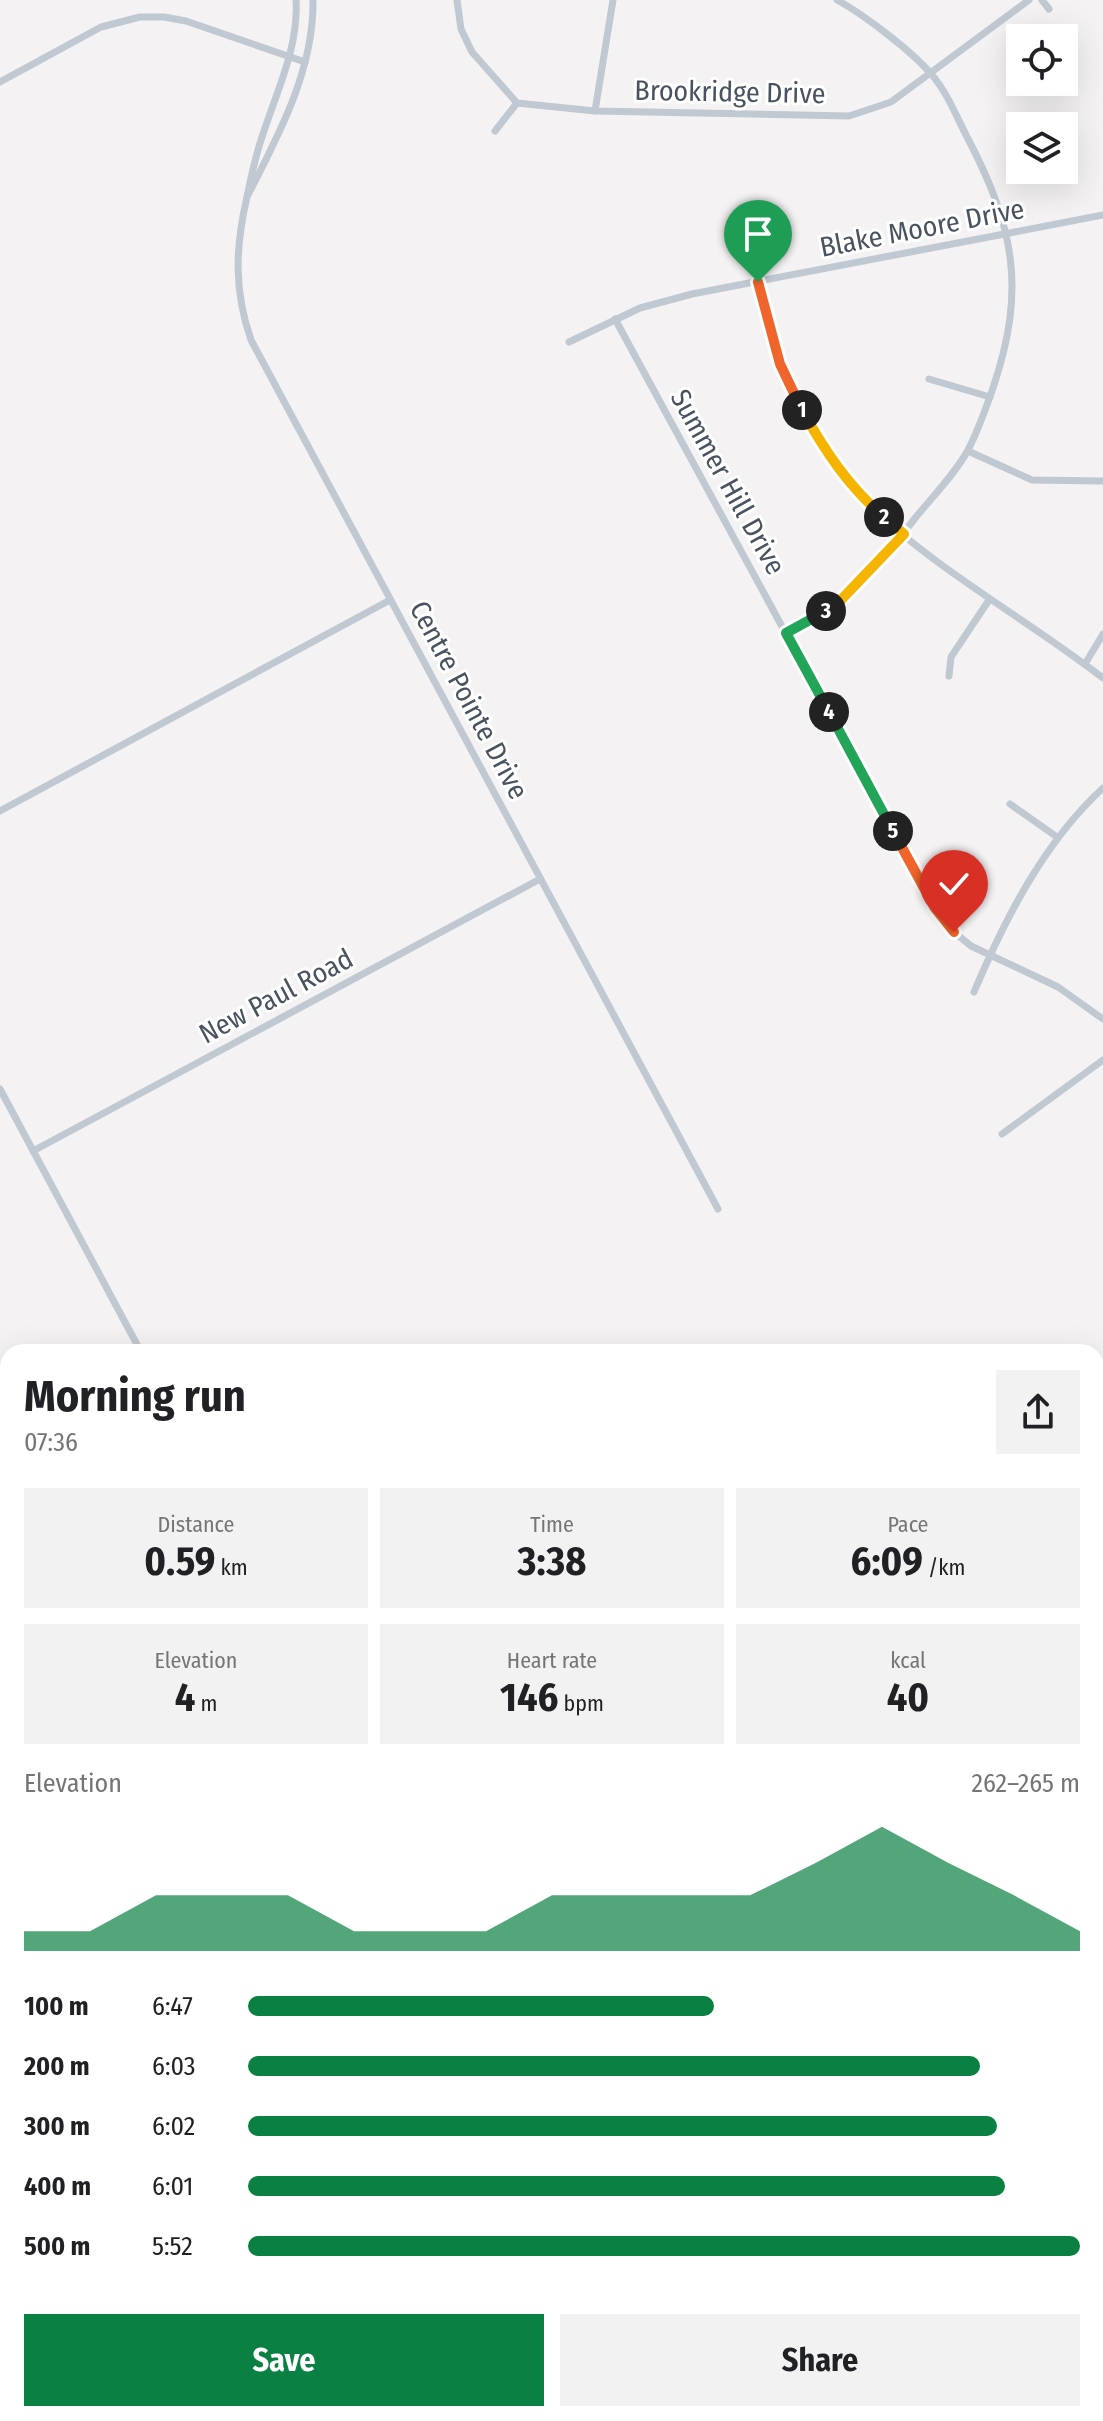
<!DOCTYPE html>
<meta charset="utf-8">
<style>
:root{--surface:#fff;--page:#f2f2f2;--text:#202124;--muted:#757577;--accent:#0b8043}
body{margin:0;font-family:"Fira Sans Condensed",sans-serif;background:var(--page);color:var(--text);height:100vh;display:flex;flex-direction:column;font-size:30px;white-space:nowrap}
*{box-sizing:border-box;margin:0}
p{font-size:26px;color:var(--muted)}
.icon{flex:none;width:44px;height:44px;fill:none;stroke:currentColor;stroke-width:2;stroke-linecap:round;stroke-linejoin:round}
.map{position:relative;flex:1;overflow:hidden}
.details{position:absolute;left:0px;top:1344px;width:1104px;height:1078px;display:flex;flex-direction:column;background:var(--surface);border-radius:24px 24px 0 0;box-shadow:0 8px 32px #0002}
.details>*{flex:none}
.tools{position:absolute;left:1006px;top:24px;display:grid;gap:16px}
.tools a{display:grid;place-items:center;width:72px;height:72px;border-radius:0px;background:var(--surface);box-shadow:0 8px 32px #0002;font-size:40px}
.pin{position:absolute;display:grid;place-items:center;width:68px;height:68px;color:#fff;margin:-82px -34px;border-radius:50% 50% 50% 0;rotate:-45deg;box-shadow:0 0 8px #0007}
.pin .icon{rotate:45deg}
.km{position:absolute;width:40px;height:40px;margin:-20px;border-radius:50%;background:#222;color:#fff;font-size:22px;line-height:40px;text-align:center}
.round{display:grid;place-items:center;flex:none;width:84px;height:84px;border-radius:0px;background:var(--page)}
.summary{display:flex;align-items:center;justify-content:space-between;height:136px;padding:0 24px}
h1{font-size:44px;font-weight:700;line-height:60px}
.stats{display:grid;grid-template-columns:repeat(3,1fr);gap:12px;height:136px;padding:8px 24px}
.stats div{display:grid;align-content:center;border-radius:0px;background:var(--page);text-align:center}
.stats b{font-size:40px;font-weight:700}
.stats small{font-size:22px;font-weight:400}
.stats p{font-size:22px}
.chart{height:224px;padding:16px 24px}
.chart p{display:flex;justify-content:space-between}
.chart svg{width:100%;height:144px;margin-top:8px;fill:var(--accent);opacity:.7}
.cta{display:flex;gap:16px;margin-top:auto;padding:16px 24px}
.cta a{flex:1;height:92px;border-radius:0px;background:var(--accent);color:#fff;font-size:32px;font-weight:700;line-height:92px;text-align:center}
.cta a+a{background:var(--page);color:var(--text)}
ul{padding:0 24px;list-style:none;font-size:26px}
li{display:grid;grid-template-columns:128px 96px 1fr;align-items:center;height:60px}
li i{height:20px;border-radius:10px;background:var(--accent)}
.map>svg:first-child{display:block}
.commercial{fill:#fdfaed}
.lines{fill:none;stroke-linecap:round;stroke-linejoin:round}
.street{stroke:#c0c8d1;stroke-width:7}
.split-1-casing{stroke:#fff;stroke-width:16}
.split-2-casing{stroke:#fff;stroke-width:16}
.split-3-casing{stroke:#fff;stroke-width:16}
.split-4-casing{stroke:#fff;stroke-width:16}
.split-5-casing{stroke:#fff;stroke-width:16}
.split-6-casing{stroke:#fff;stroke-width:16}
.split-1{stroke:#f0652b;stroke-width:10}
.split-2{stroke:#f5b400;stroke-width:10}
.split-3{stroke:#f5b400;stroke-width:10}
.split-4{stroke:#22a559;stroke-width:10}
.split-5{stroke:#22a559;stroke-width:10}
.split-6{stroke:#f0652b;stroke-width:10}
.labels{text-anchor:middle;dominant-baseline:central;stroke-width:6;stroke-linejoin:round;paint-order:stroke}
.street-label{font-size:28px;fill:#495360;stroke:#fff}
</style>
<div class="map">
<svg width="1103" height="2421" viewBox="0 0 1103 2421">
<rect width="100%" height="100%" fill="#f4f2f2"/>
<path class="commercial" d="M0,2159l8,21v109l-8,-2z"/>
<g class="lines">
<g class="street">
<path d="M296,0c3,47 -20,93 -34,137 -7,20 -11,40 -15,60 31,-61 67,-126 66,-197"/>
<path d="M457,0l4,29 11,23 45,51 78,8 254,5 42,-14 138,-102"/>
<path d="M1042,0l7,9"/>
<path d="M0,82l101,-55 39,-10h24l22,4 119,41"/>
<path d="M595,111l18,-111"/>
<path d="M495,131l22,-28"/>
<path d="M247,197c-12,51 -13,94 4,143l467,869"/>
<path d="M758,282c8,27 13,57 22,83 17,45 45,96 79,130 72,73 164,121 244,183"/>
<path d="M615,319l320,589 19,24 17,14 87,41 45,32"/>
<path d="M569,342l71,-34 52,-14 411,-79"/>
<path d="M929,379l61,18"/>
<path d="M968,451l64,29 71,1"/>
<path d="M786,633c54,-26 94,-69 130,-116 17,-21 39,-43 52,-67 10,-19 18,-42 25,-62 34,-101 21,-162 -28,-255 -10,-20 -19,-42 -33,-58 -19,-23 -69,-61 -95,-75"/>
<path d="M1085,664l18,-30"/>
<path d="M949,676l2,-19 38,-57"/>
<path d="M1010,804l47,33"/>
<path d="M0,811l390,-211"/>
<path d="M974,992c31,-73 70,-150 129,-204"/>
<path d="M0,1089l141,263"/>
<path d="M1002,1134l101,-74"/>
<path d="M33,1151l507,-272"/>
<path d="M0,1429l8,16"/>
<path d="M0,1533l8,-4"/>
<path d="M0,2399l11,22"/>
</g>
</g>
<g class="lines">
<defs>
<path id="split-1" d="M758,282l22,82 22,46"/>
<path id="split-2" d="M802,410c23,41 46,76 82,107"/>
<path id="split-3" d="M826,611l13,-9 65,-68 -20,-17"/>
<path id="split-4" d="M826,611l-40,22 43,79"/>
<path id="split-5" d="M829,712l64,119"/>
<path id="split-6" d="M893,831l42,77 19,24"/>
</defs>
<use href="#split-1" class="split-1-casing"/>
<use href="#split-2" class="split-2-casing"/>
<use href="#split-3" class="split-3-casing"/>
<use href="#split-4" class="split-4-casing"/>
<use href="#split-5" class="split-5-casing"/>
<use href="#split-6" class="split-6-casing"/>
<use href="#split-1" class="split-1"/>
<use href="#split-2" class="split-2"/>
<use href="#split-3" class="split-3"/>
<use href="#split-4" class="split-4"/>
<use href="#split-5" class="split-5"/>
<use href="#split-6" class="split-6"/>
</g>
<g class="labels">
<g class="street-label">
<text transform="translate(730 92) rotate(1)">Brookridge Drive</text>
<text transform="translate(922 228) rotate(-11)">Blake Moore Drive</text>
<text transform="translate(728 482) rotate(61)">Summer Hill Drive</text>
<text transform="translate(469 700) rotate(62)">Centre Pointe Drive</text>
<text transform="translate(276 996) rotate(-28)">New Paul Road</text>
</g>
</g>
</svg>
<div class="tools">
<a><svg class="icon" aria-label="locate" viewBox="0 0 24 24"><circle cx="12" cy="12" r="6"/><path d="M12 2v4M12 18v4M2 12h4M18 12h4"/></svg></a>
<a><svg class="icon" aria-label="layers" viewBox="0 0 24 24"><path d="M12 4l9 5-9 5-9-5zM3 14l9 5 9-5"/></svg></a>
</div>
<div class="pin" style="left:758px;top:282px;background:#1e9e55"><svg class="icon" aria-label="arrive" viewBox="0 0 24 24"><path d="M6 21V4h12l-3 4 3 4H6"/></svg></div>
<div class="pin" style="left:954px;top:932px;background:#d93025"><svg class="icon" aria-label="check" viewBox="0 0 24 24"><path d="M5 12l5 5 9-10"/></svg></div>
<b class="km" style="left:802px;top:410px">1</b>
<b class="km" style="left:884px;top:517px">2</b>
<b class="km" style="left:826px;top:611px">3</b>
<b class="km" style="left:829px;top:712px">4</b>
<b class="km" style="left:893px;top:831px">5</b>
<section class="details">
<div class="summary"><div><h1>Morning run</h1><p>07:36</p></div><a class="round"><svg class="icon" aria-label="share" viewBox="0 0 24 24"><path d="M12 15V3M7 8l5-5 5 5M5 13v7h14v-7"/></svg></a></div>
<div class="stats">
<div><p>Distance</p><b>0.59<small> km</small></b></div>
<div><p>Time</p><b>3:38</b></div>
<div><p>Pace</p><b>6:09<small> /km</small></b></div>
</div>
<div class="stats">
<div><p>Elevation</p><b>4<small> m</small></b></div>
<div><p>Heart rate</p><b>146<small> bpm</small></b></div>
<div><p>kcal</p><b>40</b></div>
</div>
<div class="chart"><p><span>Elevation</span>262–265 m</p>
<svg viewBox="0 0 160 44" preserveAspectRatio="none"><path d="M0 44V38L10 38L20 27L30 27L40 27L50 38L60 38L70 38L80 27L90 27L100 27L110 27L120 17L130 6L140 17L150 27L160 38V44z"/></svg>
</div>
<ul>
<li><b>100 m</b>6:47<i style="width:56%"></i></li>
<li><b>200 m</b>6:03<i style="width:88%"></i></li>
<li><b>300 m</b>6:02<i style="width:90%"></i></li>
<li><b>400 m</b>6:01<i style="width:91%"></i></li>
<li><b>500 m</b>5:52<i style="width:100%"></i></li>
</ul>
<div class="cta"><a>Save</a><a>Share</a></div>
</section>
</div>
